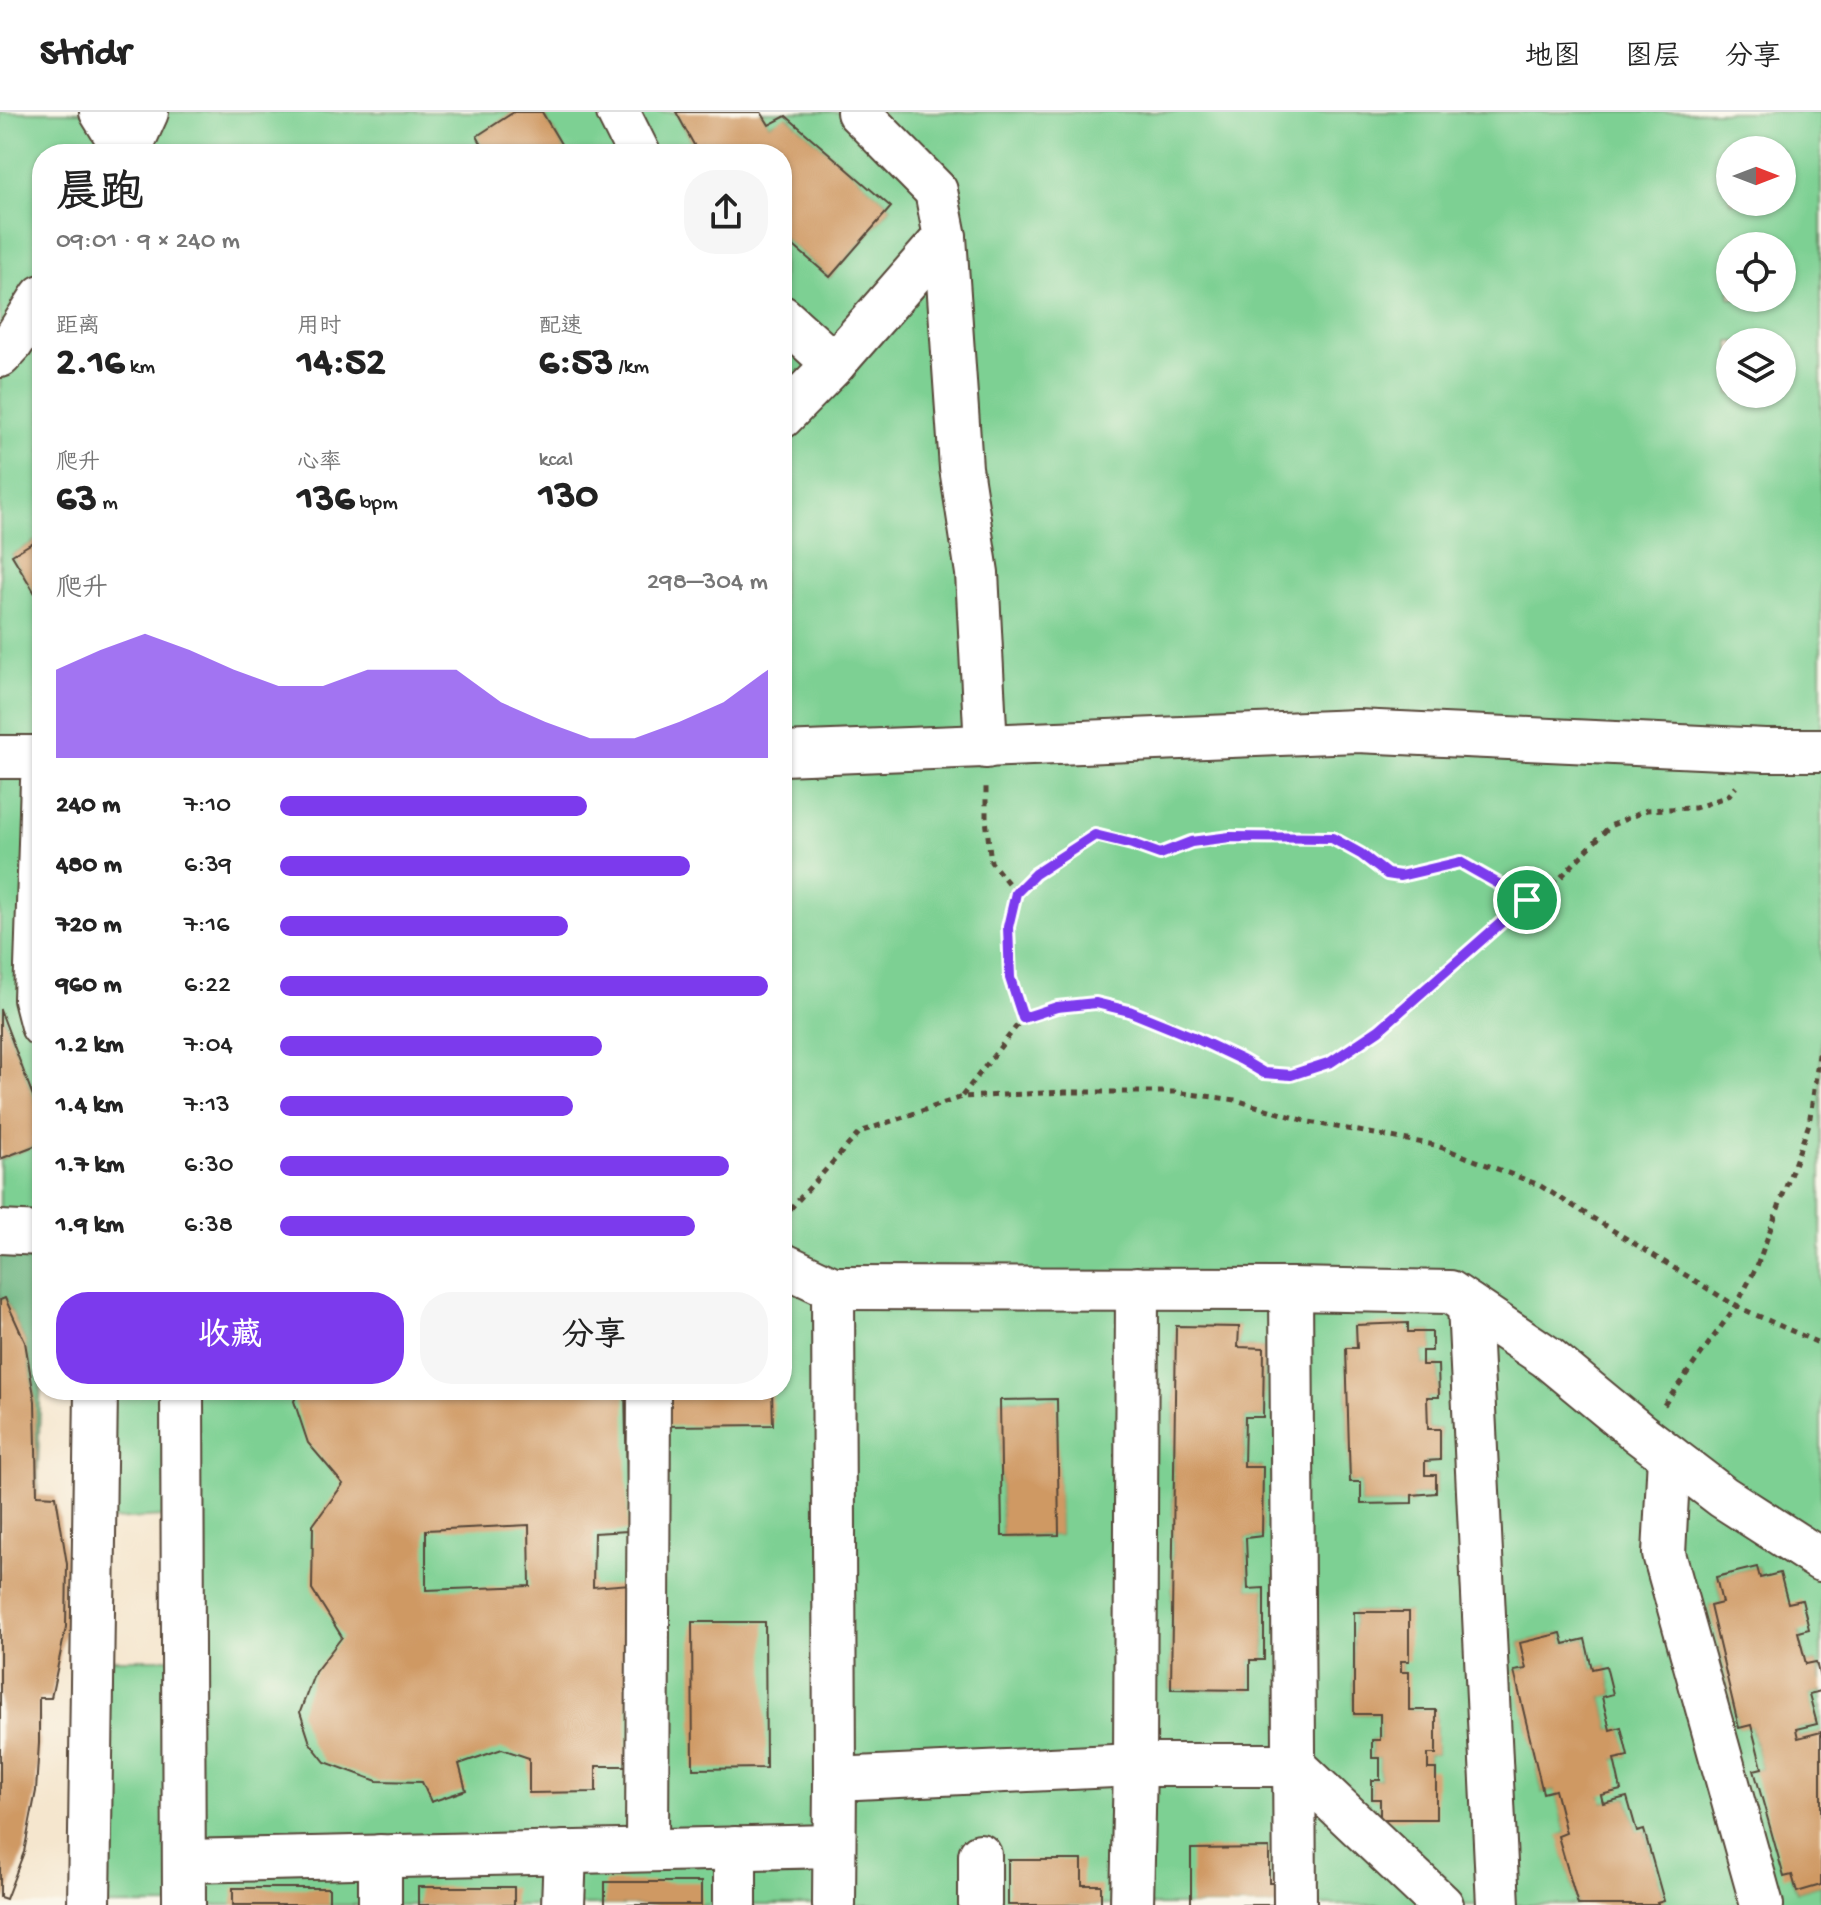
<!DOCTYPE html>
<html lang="zh">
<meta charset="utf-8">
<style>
:root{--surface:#fff;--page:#f6f6f6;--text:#222;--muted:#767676;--line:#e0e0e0;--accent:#7c3aed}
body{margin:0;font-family:"Gochi Hand","LXGW WenKai TC",sans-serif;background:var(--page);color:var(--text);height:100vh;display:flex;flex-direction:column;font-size:30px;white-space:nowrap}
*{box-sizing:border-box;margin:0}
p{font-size:26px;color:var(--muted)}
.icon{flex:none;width:44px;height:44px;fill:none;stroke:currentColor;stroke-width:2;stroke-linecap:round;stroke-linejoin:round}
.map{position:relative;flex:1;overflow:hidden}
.side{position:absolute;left:32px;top:32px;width:760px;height:1256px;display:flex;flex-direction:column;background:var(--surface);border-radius:32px;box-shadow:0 2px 6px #0004}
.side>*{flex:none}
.needle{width:52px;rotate:90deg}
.tools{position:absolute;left:1716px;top:24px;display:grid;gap:16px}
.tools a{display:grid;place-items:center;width:80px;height:80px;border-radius:50%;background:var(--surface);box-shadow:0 2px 6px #0004;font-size:40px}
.pin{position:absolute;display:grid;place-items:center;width:68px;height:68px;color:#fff;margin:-34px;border:4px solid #fff;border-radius:50%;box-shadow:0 2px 8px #0007}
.round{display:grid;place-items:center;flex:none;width:84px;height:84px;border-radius:32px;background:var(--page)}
.summary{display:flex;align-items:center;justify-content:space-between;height:136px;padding:0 24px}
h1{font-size:44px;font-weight:800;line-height:60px}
.stats{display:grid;grid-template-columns:repeat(3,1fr);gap:12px;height:136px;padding:8px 24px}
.stats div{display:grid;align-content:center}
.stats b{font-size:40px;font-weight:800}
.stats small{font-size:22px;font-weight:400}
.stats p{font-size:22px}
.chart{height:224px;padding:16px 24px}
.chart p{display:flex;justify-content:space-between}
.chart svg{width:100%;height:144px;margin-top:8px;fill:var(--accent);opacity:.7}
.cta{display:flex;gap:16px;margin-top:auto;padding:16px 24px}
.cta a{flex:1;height:92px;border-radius:32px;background:var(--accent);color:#fff;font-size:32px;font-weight:800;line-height:92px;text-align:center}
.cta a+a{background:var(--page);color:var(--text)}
ul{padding:0 24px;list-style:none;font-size:26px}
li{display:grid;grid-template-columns:128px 96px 1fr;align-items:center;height:60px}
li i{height:20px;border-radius:10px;background:var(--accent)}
header{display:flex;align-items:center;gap:48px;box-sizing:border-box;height:112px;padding:0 40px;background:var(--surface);border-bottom:2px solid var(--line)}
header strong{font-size:38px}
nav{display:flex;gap:44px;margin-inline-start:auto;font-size:28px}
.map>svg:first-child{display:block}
.green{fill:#7dd093;stroke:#5c7d58;stroke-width:2;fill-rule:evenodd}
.forest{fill:#66b27d;stroke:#506e4e;stroke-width:2}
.building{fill:#cf9963;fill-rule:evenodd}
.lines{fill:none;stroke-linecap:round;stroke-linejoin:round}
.minor-casing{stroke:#574638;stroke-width:46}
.path{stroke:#574638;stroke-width:5;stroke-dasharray:6 6;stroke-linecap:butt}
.minor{stroke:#fff;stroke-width:42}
.route-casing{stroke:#fff;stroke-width:16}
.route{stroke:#7c3aed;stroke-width:10}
</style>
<header>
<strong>Stridr</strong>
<nav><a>地图</a><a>图层</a><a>分享</a></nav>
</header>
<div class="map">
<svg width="1821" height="1793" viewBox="0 0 1821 1793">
<rect width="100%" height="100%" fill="#fbf7ec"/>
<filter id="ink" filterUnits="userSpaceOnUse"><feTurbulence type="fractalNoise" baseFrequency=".0125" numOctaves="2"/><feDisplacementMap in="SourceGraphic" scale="16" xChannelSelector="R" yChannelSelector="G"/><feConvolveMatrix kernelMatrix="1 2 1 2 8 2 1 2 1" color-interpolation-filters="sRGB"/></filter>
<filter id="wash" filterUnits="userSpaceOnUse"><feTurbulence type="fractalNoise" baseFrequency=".006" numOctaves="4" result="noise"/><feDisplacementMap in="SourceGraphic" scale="32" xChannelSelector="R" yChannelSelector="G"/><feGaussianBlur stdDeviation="1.8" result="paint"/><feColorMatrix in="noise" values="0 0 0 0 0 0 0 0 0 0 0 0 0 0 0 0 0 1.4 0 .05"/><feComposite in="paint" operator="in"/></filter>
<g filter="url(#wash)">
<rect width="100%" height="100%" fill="#f5e6ce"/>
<g class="green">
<path d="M0,0h514l-36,24 9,18h-445v383l-30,18 30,50v515l-42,-112z"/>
<path d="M542,0h134l23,42h-132z"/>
<path d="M761,0h1060v1570l-5,-20 -10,2c-4,-18 -9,-49 -20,-63 -12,-14 -23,-15 -29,-34l-41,10 6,26 -12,3 29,121 12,-2 11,43 -8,2 43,122 24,-7v20h-163l-1,-2 7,-3 -19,-69 -8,1 -10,-35 -24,6 -2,-8 13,-36 13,-3 -6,-28 -11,2 -8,-33 11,-3 -7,-28 -14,3 -7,-30 -21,5 -3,-11 -41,10 6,26 -11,2 28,122 12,-3 11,43 -7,3 19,69h-1489l4,-246h89l-1,-143 -87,5 2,-131h686v-1154l48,41 61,-70 -104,-90 -18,8zM1730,38h52v52h-52zM1730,134h52v52h-52zM1730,230h52v52h-52zM1356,1214l52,6h24v18l-10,1v14h16l1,31 -12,1 1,32h12v30l-15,2v14h11v18l-24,2v8l-51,1v-22h-11l-4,-133 11,-1zM1176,1215h62v20l26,1 -1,69h-18l-1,50h18v69l-16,2 2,51h16v71h-14v30l-79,-1zM1056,1287l3,136 -57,1 -2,-136zM1354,1500h54l-7,49v11l8,38h27v44h-8v15l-48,50v-20l-8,-1v-18h8v-22h-8v-18h8v-26h-26z"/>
<path d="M42,1031v91l-42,-2v-73z"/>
<path d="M1821,1579v41l-23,6 -2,-9 20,-5 -7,-30z"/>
</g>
<path class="forest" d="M0,1120l42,2v112l-5,149 -2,-94 -10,-59 -20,-43 -5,1z"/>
<g id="blocks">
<g class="building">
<path d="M514,0h28l25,42h-80l-10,-18z"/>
<path d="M676,0h85l8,13 17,-9 105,91 -61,70 -48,-41v-82h-83z"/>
<path d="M42,425v68l-30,-50z"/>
<path d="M0,897l42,111v23l-42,16z"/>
<path d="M5,1186l20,44 10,59 2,94 19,1 11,68 -1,63 -15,71h-12v45l-3,48 -12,61 -18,47 -6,-2v-597z"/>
<path d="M1408,1211v9h24v19h-10v14h16l1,32h-12l1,32h12v31l-15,1v14h11v18l-24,2v8l-51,1v-22h-11l-4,-134h11l-1,-23z"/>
<path d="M1176,1214l63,1 -1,20 26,1 -1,69h-18l-1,50h19l-1,69 -16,2 2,51 16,-1v72h-14v30l-79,-1z"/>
<path d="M299,1278h326l3,141 -34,2 -1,54 37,-3 -4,182h-30v26l-67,1v-35l-27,-9 -43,15 7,26 -35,12 -9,-20 -45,-1 -52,-19 -15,-19 -10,-31 15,-40 27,-35 -30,-48 1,-64 30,-41 -35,-41 -14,-42zM529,1413l1,61 -104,4v-60z"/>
<path d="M665,1278h107l1,35 -108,1z"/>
<path d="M1057,1287l2,136 -57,1 -2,-136z"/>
<path d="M1757,1455l3,11 20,-5 8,30 14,-3 7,29 -11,3 8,32 10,-2 5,20v9l-12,3 8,30 -21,5 2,9 23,-6v153l-24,7 -5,-17 -8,2 -30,-107 8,-2 -11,-43 -12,3 -29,-122 12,-3 -6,-26z"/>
<path d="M1354,1500h55v49h-8v11h8v38h27v44h-8v15h8v50h-56v-20h-8v-19h8v-22h-8v-18h8v-26h-26z"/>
<path d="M692,1510h73l1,146 -73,1z"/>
<path d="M1561,1521l3,11 21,-5 7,30 14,-3 7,28 -11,3 8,33 11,-3 7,29 -14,3 7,31 -20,5 2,8 24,-6 10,35 7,-2 20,71 -7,2 1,2h-80l-20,-69 8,-3 -11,-43 -12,3 -29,-122 12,-2 -6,-26z"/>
<path d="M1269,1736v35h21v22h-99v-56z"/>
<path d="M1008,1748h74v25h19v20h-93z"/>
<rect x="605" y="1770" width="96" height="23"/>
<rect x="418" y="1775" width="96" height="18"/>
<rect x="233" y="1776" width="96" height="17"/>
</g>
</g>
</g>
<g filter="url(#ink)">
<use href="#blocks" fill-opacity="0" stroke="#574638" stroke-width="2"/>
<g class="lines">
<defs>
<g id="minor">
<path d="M101,0l26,42"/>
<path d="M618,0l21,42"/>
<path d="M858,0l78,79 9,46 16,231 16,105 9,174"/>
<path d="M128,42l19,-42"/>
<path d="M782,205l52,47"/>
<path d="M0,244l12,-13 30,-47"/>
<path d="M782,305l52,-53 111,-127"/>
<path d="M782,642l575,-23 408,19h56"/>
<path d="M0,645h42"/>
<path d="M42,669l-7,218 7,27"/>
<path d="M0,1120l42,2"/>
<path d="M782,1152l51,24 2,491 300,-14h159l148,140"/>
<path d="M833,1176l458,1 159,3 97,65 92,76 84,64 98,63"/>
<path d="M1291,1177l4,616"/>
<path d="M1469,1193l29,600"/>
<path d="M182,1278l2,515"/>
<path d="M1669,1344l-5,98 98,351"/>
<path d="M735,1736v57"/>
<path d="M647,1738l2,-460"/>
<path d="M184,1749l650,-15"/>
<path d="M89,1793l7,-515"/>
<path d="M380,1793v-49"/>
<path d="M563,1793l2,-53"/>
<path d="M834,1793l1,-126"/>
<path d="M980,1793v-50"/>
<path d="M1132,1793l3,-140 2,-477"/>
</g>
</defs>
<use href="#minor" class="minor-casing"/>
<g class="path">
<path d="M1016,781l19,-19 60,-39 37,9 28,10 31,-12 39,-5 102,1 29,16 26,20 13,2 60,-14 67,38 34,-23 49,-51 37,-16 48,-2 33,-12 8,-9"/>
<path d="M1023,906l34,-11 39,-4 33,8 64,26 49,23 22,13 27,2 40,-13 48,-32 148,-130"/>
<path d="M962,984l61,-78 -13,-40 -2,-51 8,-34 -25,-31 -5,-43v-36"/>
<path d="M782,1106l78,-86 102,-35 103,-5h110l61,8 73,22 126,23 104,40 197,121 85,38"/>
<path d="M1664,1293l72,-99 21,-40 52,-142 12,-83"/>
</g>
<use href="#minor" class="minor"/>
</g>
</g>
<g class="lines" filter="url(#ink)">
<defs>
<path id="route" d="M1095,723l37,9 28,10 31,-12 39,-5 102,1 29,16 26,20 13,2 60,-14 67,38 -148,130 -48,32 -40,13 -27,-2 -22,-13 -49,-23 -64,-26 -33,-8 -39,4 -34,11 -13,-40 -2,-51 8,-34 19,-19z"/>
</defs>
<use href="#route" class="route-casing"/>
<use href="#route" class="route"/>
</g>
</svg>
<div class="tools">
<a><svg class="needle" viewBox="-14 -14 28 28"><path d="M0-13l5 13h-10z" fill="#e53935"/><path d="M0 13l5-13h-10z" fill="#767676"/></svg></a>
<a><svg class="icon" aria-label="locate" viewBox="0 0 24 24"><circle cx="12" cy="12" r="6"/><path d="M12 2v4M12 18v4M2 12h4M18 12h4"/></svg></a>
<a><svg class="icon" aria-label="layers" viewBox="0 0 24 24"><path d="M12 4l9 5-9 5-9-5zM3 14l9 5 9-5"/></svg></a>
</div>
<div class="pin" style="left:1527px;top:788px;background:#1e9e55"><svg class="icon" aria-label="arrive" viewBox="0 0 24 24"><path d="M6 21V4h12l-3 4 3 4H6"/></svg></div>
<section class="side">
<div class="summary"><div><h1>晨跑</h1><p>09:01 · 9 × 240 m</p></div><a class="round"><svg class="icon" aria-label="share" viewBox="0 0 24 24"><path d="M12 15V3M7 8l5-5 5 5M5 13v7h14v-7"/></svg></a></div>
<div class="stats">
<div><p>距离</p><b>2.16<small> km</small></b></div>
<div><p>用时</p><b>14:52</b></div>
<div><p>配速</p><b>6:53<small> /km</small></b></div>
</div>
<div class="stats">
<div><p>爬升</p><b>63<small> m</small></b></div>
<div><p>心率</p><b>136<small> bpm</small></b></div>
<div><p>kcal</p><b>130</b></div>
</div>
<div class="chart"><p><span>爬升</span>298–304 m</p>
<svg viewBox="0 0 160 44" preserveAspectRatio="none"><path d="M0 44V17L10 11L20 6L30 11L40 17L50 22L60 22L70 17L80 17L90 17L100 27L110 33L120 38L130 38L140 33L150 27L160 17V44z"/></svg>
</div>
<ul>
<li><b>240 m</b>7:10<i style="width:63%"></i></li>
<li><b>480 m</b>6:39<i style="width:84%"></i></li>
<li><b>720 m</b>7:16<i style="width:59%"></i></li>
<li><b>960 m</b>6:22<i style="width:100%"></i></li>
<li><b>1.2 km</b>7:04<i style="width:66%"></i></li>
<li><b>1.4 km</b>7:13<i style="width:60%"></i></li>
<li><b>1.7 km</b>6:30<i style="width:92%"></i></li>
<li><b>1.9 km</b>6:38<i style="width:85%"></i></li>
</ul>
<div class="cta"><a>收藏</a><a>分享</a></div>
</section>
</div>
